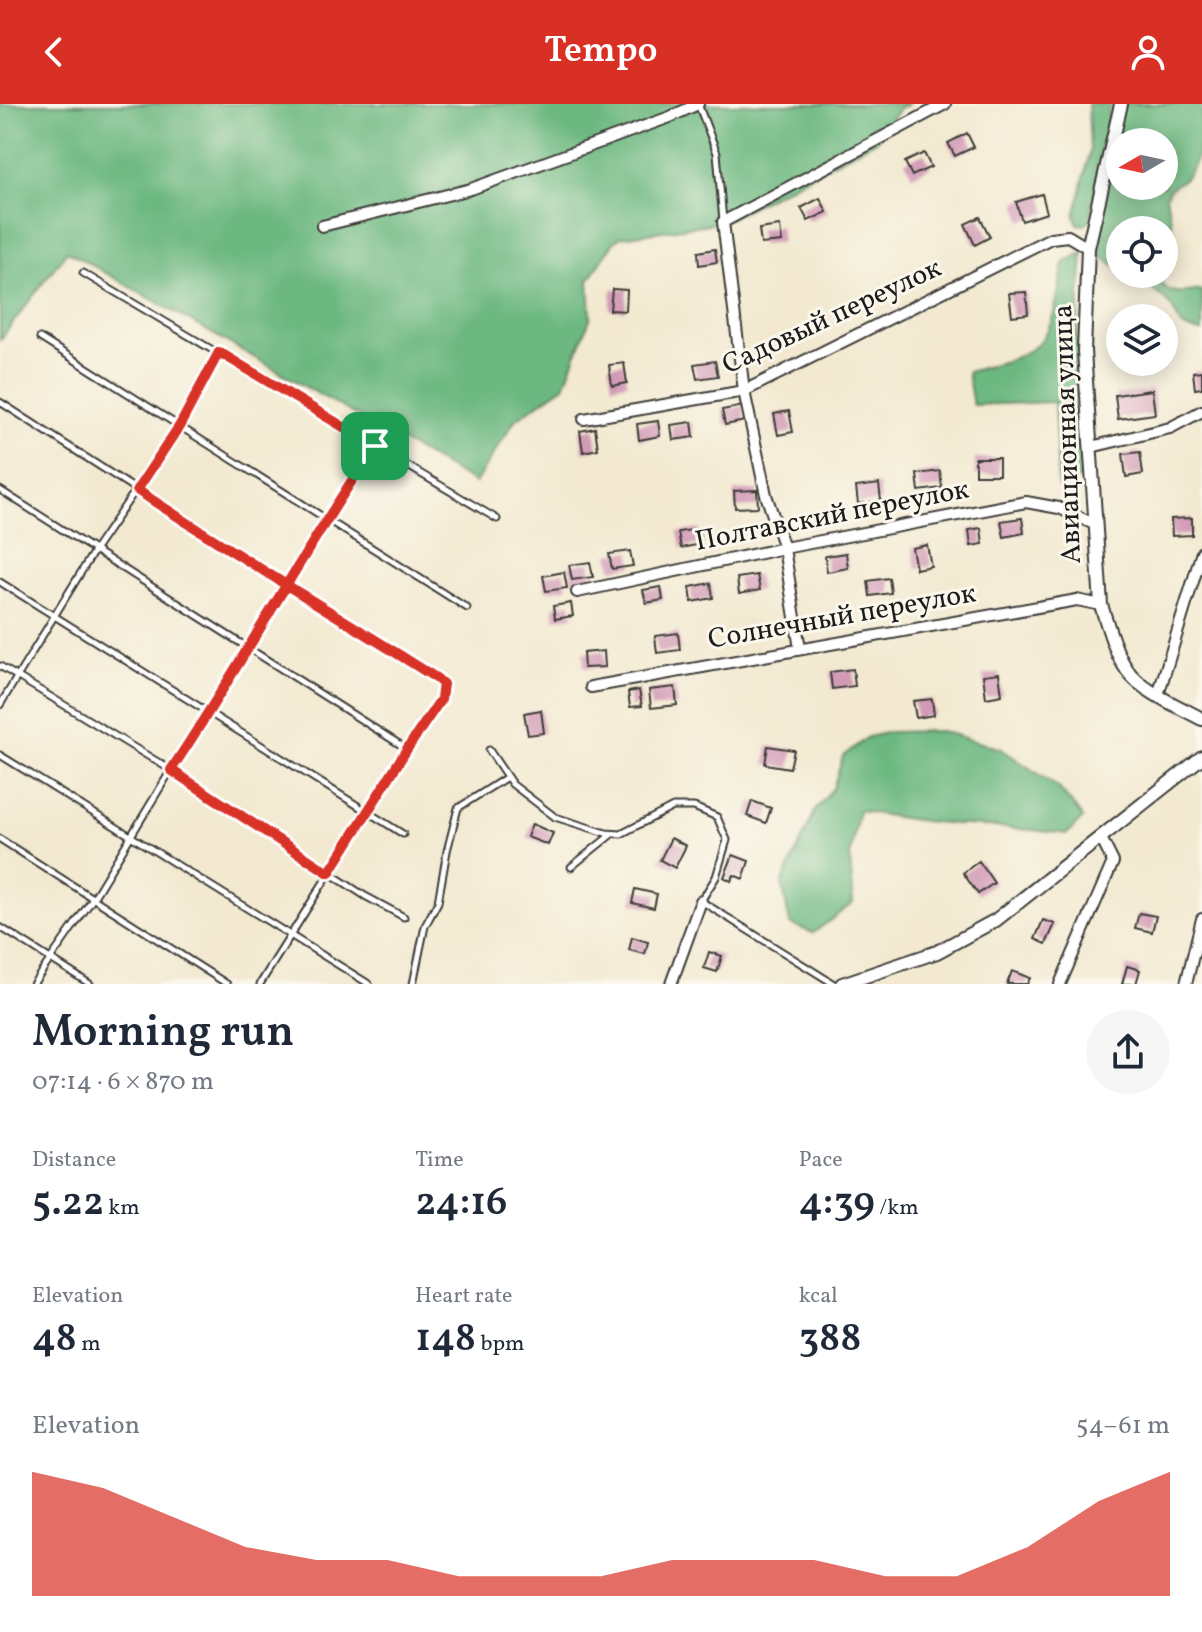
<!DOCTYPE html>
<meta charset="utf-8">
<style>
:root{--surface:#fff;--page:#f6f6f7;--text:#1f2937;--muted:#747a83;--accent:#d93025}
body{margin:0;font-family:Vollkorn,serif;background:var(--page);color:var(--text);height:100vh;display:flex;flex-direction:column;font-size:30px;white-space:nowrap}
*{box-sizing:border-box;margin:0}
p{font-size:26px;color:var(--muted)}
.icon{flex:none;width:44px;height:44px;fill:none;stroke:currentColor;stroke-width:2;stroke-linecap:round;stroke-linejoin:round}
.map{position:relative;height:880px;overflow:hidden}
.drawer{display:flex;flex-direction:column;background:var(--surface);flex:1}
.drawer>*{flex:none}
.needle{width:52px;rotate:261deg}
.tools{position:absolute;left:1106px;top:24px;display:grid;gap:16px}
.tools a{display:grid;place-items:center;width:72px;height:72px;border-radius:50%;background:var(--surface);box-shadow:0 4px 20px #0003;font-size:40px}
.pin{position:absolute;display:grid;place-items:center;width:68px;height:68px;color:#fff;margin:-34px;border-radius:16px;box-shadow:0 4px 12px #0006}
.round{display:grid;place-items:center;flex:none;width:84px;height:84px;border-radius:42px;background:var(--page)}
.headline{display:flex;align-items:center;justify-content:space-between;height:136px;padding:0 32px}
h1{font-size:44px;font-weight:600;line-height:60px}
.figures{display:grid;grid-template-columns:repeat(3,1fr);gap:12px;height:136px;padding:8px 32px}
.figures div{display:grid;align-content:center}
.figures b{font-size:40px;font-weight:600}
.figures small{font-size:22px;font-weight:400}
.figures p{font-size:22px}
.chart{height:224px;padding:16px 32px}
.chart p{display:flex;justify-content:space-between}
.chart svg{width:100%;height:144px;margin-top:8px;fill:var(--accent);opacity:.7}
header{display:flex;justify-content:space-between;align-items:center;height:104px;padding:0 32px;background:var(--accent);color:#fff;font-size:36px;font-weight:600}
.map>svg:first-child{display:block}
.forest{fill:#6cb880;stroke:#446a4e;stroke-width:2;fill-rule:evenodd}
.building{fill:#d29ab6}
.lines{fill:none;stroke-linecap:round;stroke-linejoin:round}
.service-casing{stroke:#3c3b37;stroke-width:9}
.minor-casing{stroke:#3c3b37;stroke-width:14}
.tertiary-casing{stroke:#3c3b37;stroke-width:16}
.service{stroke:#fff;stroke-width:5}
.minor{stroke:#fff;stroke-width:10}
.tertiary{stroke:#fff;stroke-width:12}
.route-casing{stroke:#fff;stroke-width:16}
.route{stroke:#d93025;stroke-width:10}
.labels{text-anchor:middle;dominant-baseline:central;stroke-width:6;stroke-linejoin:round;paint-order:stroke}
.street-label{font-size:28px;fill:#1c1c1c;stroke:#fbf7ec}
</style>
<header><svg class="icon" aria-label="back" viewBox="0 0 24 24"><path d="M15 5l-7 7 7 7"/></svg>Tempo<svg class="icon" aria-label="person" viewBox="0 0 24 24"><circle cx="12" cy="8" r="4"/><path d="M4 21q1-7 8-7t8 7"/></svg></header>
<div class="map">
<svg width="1202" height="880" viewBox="0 0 1202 880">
<rect width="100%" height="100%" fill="#fbf7ec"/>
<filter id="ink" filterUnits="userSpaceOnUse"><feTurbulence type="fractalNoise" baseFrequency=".0125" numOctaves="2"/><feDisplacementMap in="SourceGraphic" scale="16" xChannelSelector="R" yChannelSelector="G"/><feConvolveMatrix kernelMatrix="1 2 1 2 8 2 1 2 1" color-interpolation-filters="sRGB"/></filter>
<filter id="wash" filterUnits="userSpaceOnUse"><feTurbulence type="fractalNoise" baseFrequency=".006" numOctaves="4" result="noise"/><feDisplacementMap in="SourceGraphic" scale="32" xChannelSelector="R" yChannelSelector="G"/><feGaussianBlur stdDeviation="1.8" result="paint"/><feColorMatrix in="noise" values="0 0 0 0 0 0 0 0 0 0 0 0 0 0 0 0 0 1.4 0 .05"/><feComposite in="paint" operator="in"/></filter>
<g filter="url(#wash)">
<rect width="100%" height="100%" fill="#f2e9d0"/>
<g class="forest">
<path d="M0,0h909l-10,5 -22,31 -154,82 -102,15 -8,6 -24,37 2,36 -27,70 -49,34 -40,63 -408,-232 -67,89z"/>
<path d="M1088,0h22l-20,116 -6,5 -6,-1 -3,-8 15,-65z"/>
<path d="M1119,0h83c0,27 0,56 -17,74 -8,7 -16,8 -19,18 5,28 15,51 -2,75v-41h-44v39l-32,-21zM1120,38h44v44h-44z"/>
<path d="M1083,149l-6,84 10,138 -29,12 -4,-85 -81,3 -6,-33c84,-22 82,-27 97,-110z"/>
<path d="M1127,170h35l-2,8c11,15 26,10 42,8v42c-31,-3 -19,-16 -37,-32 -10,-10 -25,-18 -38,-26z"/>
<path d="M941,627l60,18 58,39 24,30 -16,16c-69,-9 -140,-8 -208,-24l-9,45 3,48 -40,30 -23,-9 -8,-41 34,-74 17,-21 10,-32 25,-19 22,-5z"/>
</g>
<g id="blocks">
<g class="building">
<path d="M967,29l7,14 -19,9 -7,-13z"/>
<path d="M924,49l7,14 -19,9 -7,-14z"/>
<path d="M1042,90l5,19 -25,8 -6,-19z"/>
<path d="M820,94l7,14 -19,9 -7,-13z"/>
<path d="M980,113l10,20 -15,8 -10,-21z"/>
<path d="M780,122l2,16 -21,2 -2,-15z"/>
<path d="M715,145l2,13 -18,3 -1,-13z"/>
<path d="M612,185l15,1 -1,21 -16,-1z"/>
<path d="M1026,188l2,22 -16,2 -3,-23z"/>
<path d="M715,257l3,15 -21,3 -3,-15z"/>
<path d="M624,259l3,20 -15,3 -3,-21z"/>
<path d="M1202,267v17l-7,1 -2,-17z"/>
<path d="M1152,286l3,24 -37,5 -3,-24z"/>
<path d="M743,302l2,15 -20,4 -3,-15z"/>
<path d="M789,307l4,21 -15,3 -4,-21z"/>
<path d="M658,317l2,15 -21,4 -2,-16z"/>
<path d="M692,318l2,15 -21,3 -2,-15z"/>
<path d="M595,324l3,21 -15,3 -3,-21z"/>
<path d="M1140,348l3,22 -17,3 -3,-23z"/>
<rect x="975" y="354" width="24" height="17"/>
<path d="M940,367l2,17 -23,3 -2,-17z"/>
<path d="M879,380l2,17 -23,3 -2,-17z"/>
<path d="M757,386l1,17 -23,1 -1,-17z"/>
<path d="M1022,414l2,15 -20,4 -3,-16z"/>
<path d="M1192,414v17l-20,1 -1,-17z"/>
<path d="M981,424l2,16 -12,2 -2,-16z"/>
<path d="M699,425l2,15 -20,4 -3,-16z"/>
<path d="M927,441l4,21 -15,3 -4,-21z"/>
<path d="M630,447l3,15 -21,3 -3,-15z"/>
<path d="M846,449l2,15 -21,4 -2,-16z"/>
<path d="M590,458l3,15 -21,3 -3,-15z"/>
<path d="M564,468l3,16 -21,3 -3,-15z"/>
<path d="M757,471l3,15 -21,4 -2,-16z"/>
<path d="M889,474l2,15 -21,3 -2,-15z"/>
<path d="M711,479l2,15 -21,4 -2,-15z"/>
<path d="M661,483l2,13 -17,3 -3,-13z"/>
<path d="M571,499l2,13 -18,3 -2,-13z"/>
<path d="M678,529l2,17 -23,3 -2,-17z"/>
<path d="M604,547l1,16 -21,1 -1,-15z"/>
<path d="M853,565l2,17 -23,3 -2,-17z"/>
<path d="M999,569l3,22 -16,3 -3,-23z"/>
<path d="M675,583l2,18 -26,3 -2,-18z"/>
<path d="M639,586l3,16 -12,1 -2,-15z"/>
<path d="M932,595l2,16 -18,3 -3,-17z"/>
<path d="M541,606l3,23 -16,2 -4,-22z"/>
<path d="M768,642l26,4 -4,18 -25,-4z"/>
<path d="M752,697l19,7 -5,15 -19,-7z"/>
<path d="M532,720l21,9 -5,12 -21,-8z"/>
<path d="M671,734l15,8 -11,22 -15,-8z"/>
<path d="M733,751l16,6 -6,18 -9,-4 -3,6 -7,-4z"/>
<path d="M979,757l15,22 -16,11 -15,-21z"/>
<path d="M635,785l22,5 -3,14 -22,-5z"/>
<path d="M1139,809l17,3 -4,16 -17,-4z"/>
<path d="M1043,816l12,4 -9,20 -11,-5z"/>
<path d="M632,833l16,5 -3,12 -16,-4z"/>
<path d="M709,848l13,4 -5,16 -13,-4z"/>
<path d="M1127,862l13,4 -4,14h-14z"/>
<path d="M1012,867l18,7 -3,6h-20z"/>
</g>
</g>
</g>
<g filter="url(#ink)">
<use href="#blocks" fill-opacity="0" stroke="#3c3b37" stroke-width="2"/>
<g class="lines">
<defs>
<g id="service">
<path d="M698,0l19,49 6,68"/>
<path d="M83,169l414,246"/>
<path d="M40,234l427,270"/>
<path d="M0,298l177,114 259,162 7,6 -2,15 -34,50 -147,235"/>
<path d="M0,386l407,259"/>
<path d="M0,478l403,252"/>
<path d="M0,562l171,104 194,126 39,21"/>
<path d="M0,601l94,-154 86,-126 39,-73"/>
<path d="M489,646l23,34 43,33 51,16 15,1 52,-27h21l23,10 10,23 -11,37 -15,24 133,83"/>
<path d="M0,651l369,229"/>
<path d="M0,735l227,145"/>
<path d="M571,763l41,-33"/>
<path d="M0,823l90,57"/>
<path d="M33,880l61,-87 77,-127 38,-56 117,-197 49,-71"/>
<path d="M413,880l12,-58 13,-24 9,-51 11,-43 49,-31"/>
</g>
<g id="minor">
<path d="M322,122l149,-37 199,-72 28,-13"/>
<path d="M584,315l160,-28 307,-153 17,-2 20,12"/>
<path d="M1091,343l79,-19 32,-17"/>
<path d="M577,488l207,-44 242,-46 33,6 35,16"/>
<path d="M800,545l-16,-101 -18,-53 -22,-104 -21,-169 222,-118"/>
<path d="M591,583l486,-87 24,5"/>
<path d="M1158,591l44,-143"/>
<path d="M671,880l30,-83"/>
<path d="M1060,880l53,-122 -12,-24"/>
<path d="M1186,880l16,-65"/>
</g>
<g id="tertiary">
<path d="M1121,0l-33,144 -4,103 17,254c7,21 13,46 26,65 14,21 53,37 75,49"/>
<path d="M842,880l95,-32 59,-32 206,-163"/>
</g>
</defs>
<use href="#service" class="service-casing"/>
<use href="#minor" class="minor-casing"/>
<use href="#tertiary" class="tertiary-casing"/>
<use href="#service" class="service"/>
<use href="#minor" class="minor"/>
<use href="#tertiary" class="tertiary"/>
</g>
</g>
<g class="lines" filter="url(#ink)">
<defs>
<path id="route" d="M375,342c-72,105 -133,218 -204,324l158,103 78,-124 34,-50 2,-15 -7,-6c-99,-63 -201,-123 -299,-188l43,-65 39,-73 156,94"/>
</defs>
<use href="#route" class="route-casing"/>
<use href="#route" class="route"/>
</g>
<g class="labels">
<g class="street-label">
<text transform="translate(832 213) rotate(-25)">Садовый переулок</text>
<text transform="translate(1068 330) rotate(-92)">Авиационная улица</text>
<text transform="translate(832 412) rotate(-11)">Полтавский переулок</text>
<text transform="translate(842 513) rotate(-10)">Солнечный переулок</text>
</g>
</g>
</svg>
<div class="tools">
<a><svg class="needle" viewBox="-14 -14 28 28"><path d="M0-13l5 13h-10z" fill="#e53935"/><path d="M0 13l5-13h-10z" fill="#747a83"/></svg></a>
<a><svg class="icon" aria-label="locate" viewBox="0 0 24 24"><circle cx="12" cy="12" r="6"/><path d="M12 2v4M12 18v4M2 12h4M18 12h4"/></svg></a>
<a><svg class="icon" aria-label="layers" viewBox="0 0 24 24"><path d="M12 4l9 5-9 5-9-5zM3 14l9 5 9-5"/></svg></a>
</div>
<div class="pin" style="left:375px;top:342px;background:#1e9e55"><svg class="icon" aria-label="arrive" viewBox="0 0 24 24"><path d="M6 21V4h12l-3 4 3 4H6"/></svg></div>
</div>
<section class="drawer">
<div class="headline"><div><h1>Morning run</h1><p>07:14 · 6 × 870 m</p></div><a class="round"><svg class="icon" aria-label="share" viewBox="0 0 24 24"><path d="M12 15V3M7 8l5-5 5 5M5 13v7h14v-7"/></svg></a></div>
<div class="figures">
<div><p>Distance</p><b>5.22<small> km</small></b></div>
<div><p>Time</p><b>24:16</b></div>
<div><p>Pace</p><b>4:39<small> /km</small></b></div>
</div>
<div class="figures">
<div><p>Elevation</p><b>48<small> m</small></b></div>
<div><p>Heart rate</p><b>148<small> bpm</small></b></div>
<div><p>kcal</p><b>388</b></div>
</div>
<div class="chart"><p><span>Elevation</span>54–61 m</p>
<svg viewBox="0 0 160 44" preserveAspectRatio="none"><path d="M0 44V6L10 11L20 20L30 29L40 33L50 33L60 38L70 38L80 38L90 33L100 33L110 33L120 38L130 38L140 29L150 15L160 6V44z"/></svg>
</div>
</section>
